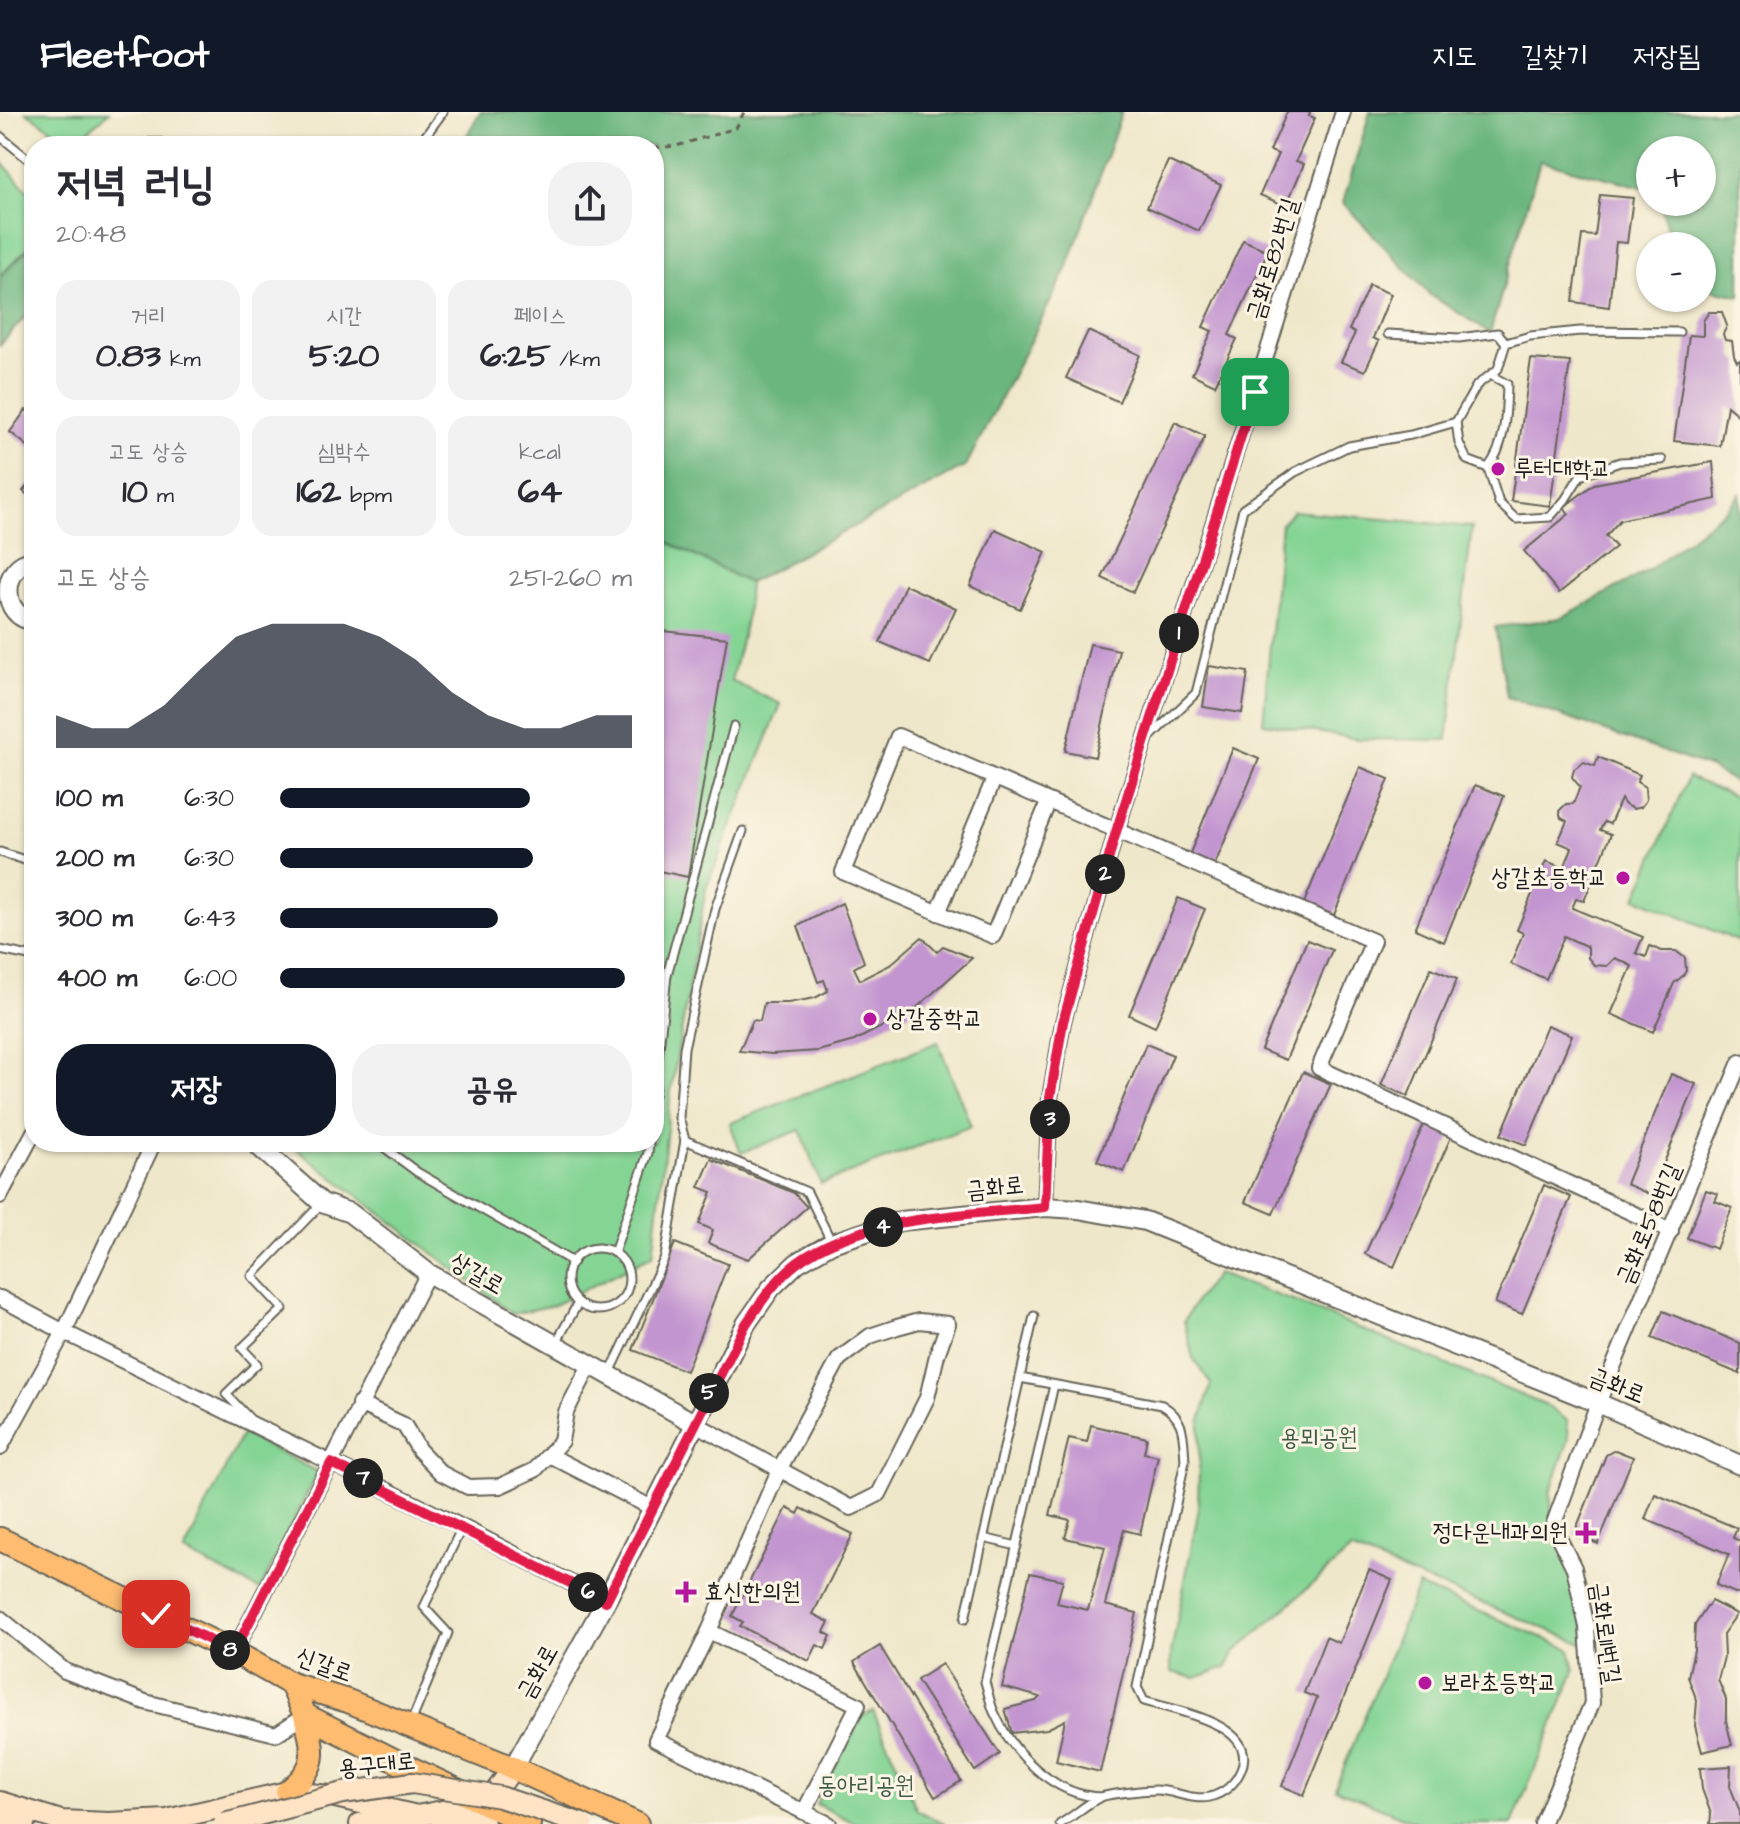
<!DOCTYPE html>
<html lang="ko">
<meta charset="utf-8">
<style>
:root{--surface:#fff;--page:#f2f2f3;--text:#2b2b33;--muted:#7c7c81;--accent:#111827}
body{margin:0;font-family:"Architects Daughter","Poor Story",sans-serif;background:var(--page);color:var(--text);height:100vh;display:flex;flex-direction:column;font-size:30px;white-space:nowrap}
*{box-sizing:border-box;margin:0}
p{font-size:26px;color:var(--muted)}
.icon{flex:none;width:44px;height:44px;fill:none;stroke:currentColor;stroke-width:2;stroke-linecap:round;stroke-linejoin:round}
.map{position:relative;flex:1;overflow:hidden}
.panel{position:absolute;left:24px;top:24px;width:640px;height:1016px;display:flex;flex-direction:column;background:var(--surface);border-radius:32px;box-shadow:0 2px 6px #0004}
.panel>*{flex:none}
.controls{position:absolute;left:1636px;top:24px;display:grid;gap:16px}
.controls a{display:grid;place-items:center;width:80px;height:80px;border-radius:50%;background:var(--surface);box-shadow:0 2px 6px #0004;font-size:40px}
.pin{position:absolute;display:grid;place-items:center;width:68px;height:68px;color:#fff;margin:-34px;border-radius:16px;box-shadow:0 4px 12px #0006}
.km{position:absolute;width:40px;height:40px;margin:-20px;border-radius:50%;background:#222;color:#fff;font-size:22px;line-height:40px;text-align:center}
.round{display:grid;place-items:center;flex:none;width:84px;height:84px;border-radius:32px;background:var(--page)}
.head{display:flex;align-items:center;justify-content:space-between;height:136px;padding:0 32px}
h1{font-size:44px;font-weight:700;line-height:60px}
.metrics{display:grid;grid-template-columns:repeat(3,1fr);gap:12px;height:136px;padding:8px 32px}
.metrics div{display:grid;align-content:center;border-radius:20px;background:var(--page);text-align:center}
.metrics b{font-size:34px;font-weight:700}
.metrics small{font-size:22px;font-weight:400}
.metrics p{font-size:22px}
.chart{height:224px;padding:16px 32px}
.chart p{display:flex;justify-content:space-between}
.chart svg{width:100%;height:144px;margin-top:8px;fill:var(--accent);opacity:.7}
.action{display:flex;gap:16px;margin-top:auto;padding:16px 32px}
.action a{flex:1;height:92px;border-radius:32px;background:var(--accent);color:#fff;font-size:32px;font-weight:700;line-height:92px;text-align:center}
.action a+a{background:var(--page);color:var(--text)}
ul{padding:0 32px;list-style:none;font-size:26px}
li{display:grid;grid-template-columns:128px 96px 1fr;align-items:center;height:60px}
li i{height:20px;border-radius:10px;background:var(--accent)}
header{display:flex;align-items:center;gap:48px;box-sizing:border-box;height:112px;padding:0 40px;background:var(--accent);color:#fff}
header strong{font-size:38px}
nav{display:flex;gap:44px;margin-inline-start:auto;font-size:28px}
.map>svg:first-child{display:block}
.green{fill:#84d494;stroke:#507858;stroke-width:2}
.forest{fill:#6bb67e;stroke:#44694d;stroke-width:2}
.building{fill:#c295d0}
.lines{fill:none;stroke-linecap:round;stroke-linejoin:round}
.service-casing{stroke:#666359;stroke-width:11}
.minor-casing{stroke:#666359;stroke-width:18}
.tertiary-casing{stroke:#666359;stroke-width:22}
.secondary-casing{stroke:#666359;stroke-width:24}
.primary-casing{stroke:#666359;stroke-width:26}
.path{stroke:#666359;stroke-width:3;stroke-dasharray:6 6;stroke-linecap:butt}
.service{stroke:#fff;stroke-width:7}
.minor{stroke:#fff;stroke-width:14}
.tertiary{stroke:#fff;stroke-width:18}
.secondary{stroke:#fee4c5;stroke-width:20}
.primary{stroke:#fdbc6f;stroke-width:22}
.secondary-bridge-casing{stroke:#666359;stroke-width:24;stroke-linecap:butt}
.secondary-bridge{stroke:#fee4c5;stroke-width:20}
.route-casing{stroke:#fff;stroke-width:16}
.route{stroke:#e11d48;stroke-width:10}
.poi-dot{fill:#b5179e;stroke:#fcf5e5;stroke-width:3}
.labels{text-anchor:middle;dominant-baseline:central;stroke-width:6;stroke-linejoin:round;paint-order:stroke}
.street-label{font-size:24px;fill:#1c1c1c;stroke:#fcf5e5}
.poi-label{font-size:24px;fill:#1c1c1c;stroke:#fcf5e5;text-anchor:start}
.park-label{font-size:24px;fill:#405c46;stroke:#fcf5e5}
</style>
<header>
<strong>Fleetfoot</strong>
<nav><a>지도</a><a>길찾기</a><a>저장됨</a></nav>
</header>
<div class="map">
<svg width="1740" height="1712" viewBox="0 0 1740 1712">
<rect width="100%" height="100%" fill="#fcf5e5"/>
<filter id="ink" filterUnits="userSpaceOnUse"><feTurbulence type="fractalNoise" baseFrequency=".0125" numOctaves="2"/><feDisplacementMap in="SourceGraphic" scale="16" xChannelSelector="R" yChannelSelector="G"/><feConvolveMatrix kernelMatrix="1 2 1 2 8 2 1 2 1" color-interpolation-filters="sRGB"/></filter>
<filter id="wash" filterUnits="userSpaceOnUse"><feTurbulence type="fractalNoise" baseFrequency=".006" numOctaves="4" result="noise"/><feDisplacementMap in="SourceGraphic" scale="32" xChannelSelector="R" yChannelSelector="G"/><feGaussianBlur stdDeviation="1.8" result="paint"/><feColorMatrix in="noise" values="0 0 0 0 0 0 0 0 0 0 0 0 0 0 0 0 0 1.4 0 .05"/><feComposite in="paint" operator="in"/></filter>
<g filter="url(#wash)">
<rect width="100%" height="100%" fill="#efe7c9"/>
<g class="green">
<path d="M26,0h83l-35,32z"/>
<path d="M0,48l34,38v43l-34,35z"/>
<path d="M1293,399l179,16 -25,213 -90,-1 -94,-16 18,-199z"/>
<path d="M654,423l95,48 -3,37 -15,61 50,23 -75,184 -35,203 -18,164 -99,50 -41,9 -226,-172h367z"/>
<path d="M1688,665l52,22v143l-104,-44z"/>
<path d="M938,930l33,84 -150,58 -21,-54 -59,23 -11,-30z"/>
<path d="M1217,1162l76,27 254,105 20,14 2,19 -19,54 3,33 21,42 14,78 -237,-96 -117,103 -7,14 -32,11 -24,-6v-19l27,-140 2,-90 11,-39 -18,-26 -9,-37 13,-22z"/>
<path d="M242,1322l76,38 -58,118 -76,-38z"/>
<path d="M1418,1474l152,63 5,22 -63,153h-92l-85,-35z"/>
<path d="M873,1599l44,99 28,14h-88l-41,-20 45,-87z"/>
</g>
<g class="forest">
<path d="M480,0h642l-55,157 -101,197 -217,117 -95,-48v-389h-193z"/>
<path d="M1370,0h370v184l-38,-8v-42h-32l-9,-44h41v-52h-52v39l-110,-28 -50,172 -61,-39 -86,-91z"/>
<path d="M34,131v64l-34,38v-68z"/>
<path d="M1740,382v291l-32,-18 -201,-70 -12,-70 66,-9 88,-48 78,-61z"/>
</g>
<g id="blocks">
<g class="building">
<path d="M1287,0h23l-1,4 6,2 -19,43 8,3 -18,42 -26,-11 18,-41 -8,-3z"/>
<path d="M149,26h13l7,8h-28z"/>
<path d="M1168,49l53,24 -22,46 -52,-24z"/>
<path d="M1600,83l33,3 -6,45 -11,-1 -7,65 -36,-5 9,-67 13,1z"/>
<path d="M1243,128l25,11 -39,84 8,4 -22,46 -23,-11 20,-43 -9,-4z"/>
<path d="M1369,173l22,9 -18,44 6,3 -14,30 -24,-9 14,-29 -6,-3z"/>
<path d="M1709,200h13l5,14 -4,8 2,6 7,1 2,15 3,6 3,-2v57l-13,-11 -7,40 -46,-5 15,-106 14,1v-15z"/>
<path d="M1088,219l52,24 -21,47 -53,-24z"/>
<path d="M1531,247l39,3 -20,144 -39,-5z"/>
<path d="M26,298l8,6v35l-24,-19z"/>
<path d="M1175,310l30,14 -72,156 -31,-14z"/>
<path d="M1713,350l3,37 -96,21 -14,16 10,11 -57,46 -35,-42 45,-37 -5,-7 30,-23z"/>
<path d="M34,366v22l-11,-9z"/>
<path d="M995,417l51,23 -26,57 -50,-23z"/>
<path d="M905,473l51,23 -26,56 -50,-22z"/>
<path d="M654,518l73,8 -39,239 -34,-7z"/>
<path d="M1090,532l29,6 -24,107 -30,-6z"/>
<path d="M1209,554l39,6 -6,41 -39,-6z"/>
<path d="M1233,636l26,11 -46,110 -25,-11z"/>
<path d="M1598,645l42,18 -3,7 8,5 1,13 -5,7 -8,2 -8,-4 -4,-6 -11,25 -6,-2 -4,8 11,4 -27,67 -8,-2 -4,9 71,29 -7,16 10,4 4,-11 12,5h14l9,7 1,12 -2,5 -10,8 -21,49 -42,-18 21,-48 -17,-8 -8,8 -13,-1 -6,-7v-11l-24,-11 -18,43 -35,-15 12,-31 -6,-3 29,-69 18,7 8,-20 -14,-6 9,-21 -6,-3 -2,-7 7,-7h7l7,-17 -8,-10 2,-8 10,-7 11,4z"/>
<path d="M1360,655l29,12 -55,136 -30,-12z"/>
<path d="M1475,673l29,11 -60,146 -29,-13z"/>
<path d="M1178,786l27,11 -50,118 -26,-12z"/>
<path d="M842,791l22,59 -10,6 6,12 30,-15 32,-28 15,15 6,-6 29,12 -59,53 -59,30 -36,10 -46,3 -33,-3 14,-31 7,1 4,-18h24l27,-5 13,-7 -4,-11 -6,2 -20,-56z"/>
<path d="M1307,828l25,10 -46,110 -25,-10z"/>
<path d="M1431,856l26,11 -49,117 -27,-11z"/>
<path d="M1547,913l25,10 -46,110 -25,-10z"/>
<path d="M1146,932l27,11 -49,117 -27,-11z"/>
<path d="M1303,960l28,12 -58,130 -28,-12z"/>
<path d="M1671,962l25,10 -45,111 -25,-11z"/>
<path d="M1424,1012l27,13 -57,130 -29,-13z"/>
<path d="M711,1047l83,34 13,14 -59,52 -40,-16 5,-13 -14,-6 13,-32 -13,-5z"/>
<path d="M1544,1073l27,12 -49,117 -27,-11z"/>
<path d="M1706,1078l12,4 -3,7 17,7 -16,41 -29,-11z"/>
<path d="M675,1131l53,21 -42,107 -53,-21z"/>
<path d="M1663,1199l77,32v31l-88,-36z"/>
<path d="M1091,1313l56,13 -3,15 14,3 -18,78 -16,-4 -19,75 32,8 -37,159 -44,-11 9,-41 -18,9 -35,4 -7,-24 31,-8 4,-4 -38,-10 28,-114 33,7 -6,23 31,7 17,-63 -40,-9 5,-18 -20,-5 19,-77 18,4z"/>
<path d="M1615,1338l18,7 -35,87 -24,-10 32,-79z"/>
<path d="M1655,1382l82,34 -4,10 7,3v54l-24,-10 13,-31 -84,-35z"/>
<path d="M787,1396l11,6 3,-6 52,26 -40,80 16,8 -5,10 7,4 -6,13 -8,-4 -8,16 -69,-35 3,-4 -11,-6z"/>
<path d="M1369,1458l23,10 -88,215 -22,-9 35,-88 -13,-5 22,-56 13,6z"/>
<path d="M1711,1489l26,13 -14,20 1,23 -6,23 8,19v22l6,24 -30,7 -7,-26 2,-25 -9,-24 6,-27 1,-25z"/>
<path d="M880,1534l81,135 -26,16 -81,-135z"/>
<path d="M942,1552l58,90 -25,17 -58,-91z"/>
<path d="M1731,1654l-1,20 10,26v12h-30l1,-10 -9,-25 -2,-21z"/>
</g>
</g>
</g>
<g filter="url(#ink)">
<use href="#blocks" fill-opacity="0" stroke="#666359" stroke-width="2"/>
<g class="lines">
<defs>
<g id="service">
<path d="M0,24l34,28"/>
<path d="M418,34l25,-34"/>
<path d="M1388,222l71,4 39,-5 8,10 -8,26 -21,16 -21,37"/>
<path d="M1506,231l24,-7 50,-5 99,1"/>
<path d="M1488,356c18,-23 18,-56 19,-84l-15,-8"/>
<path d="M1150,625l46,-44 47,-184 52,-37 54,-26 62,-11 45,-13 3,21 8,17 21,8 11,35 17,16 34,-2 15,-17 15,-24 40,-14 42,-2"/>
<path d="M0,740l34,11"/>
<path d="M0,838l34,7"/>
<path d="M654,983l13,-120 67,-249"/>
<path d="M685,1028l122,52 25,51"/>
<path d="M377,1030l40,30 156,90"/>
<circle cx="598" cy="1167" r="31"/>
<path d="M614,1141l34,-100 1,-11"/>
<path d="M556,1231l22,-40"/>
<path d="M610,1261l55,-116 20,-117 -6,-22 5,-70 31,-139 28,-78"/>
<path d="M1020,1266l142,27c24,14 21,32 23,56l-48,226 7,14c29,9 116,23 97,69 -6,14 -16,23 -31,27 -18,4 -37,-7 -54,-7 -9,0 -48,4 -55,7 -13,5 -28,20 -41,27"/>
<path d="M1054,1273l-69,297c3,9 5,21 9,30 18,41 60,84 107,85"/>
<path d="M250,1307l-24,-25 31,-30 -15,-16 41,-39 -31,-33 70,-73"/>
<path d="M983,1426l34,8"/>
<path d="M965,1507l69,-303"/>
<path d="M410,1613l38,-92 -24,-26 38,-80"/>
</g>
<g id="minor">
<path d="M1048,691l-55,133 -150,-64 55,-136 475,205 -54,127 352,163"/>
<path d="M938,801l56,-134"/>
<path d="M154,1030l-90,190 398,195 144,74"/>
<path d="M0,1084l34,-64"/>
<path d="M1045,1095l5,-109 13,-76 53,-190 227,-720"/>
<path d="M0,1186l64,34 -64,116"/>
<path d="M359,1292l45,21 15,25 22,23 27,14 32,-1 35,-16 26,-29 5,-29 24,-47"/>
<path d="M694,1311l157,85 28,-14 48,-96 10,-43 11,-31 -29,-3 -22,6 -27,9 -31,23 -60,111 -70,161 -53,109 148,72"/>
<path d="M549,1343l105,54"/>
<path d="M0,1506l65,53 80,31 131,32 29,-19"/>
<path d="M709,1519l149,74 -54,107 25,12"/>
<path d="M234,1540l194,-379"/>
<path d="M1542,1712l50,-121 -5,-76 -13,-59 -21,-42 45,-123 142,-341"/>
</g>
<g id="tertiary">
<path d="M34,449c-34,2 -34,58 0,59"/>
<path d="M254,1030l68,61 28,10 78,60 266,150"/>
<path d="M513,1656l93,-167 140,-277 25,-36 26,-25 35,-20 68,-22 145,-14 33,2 67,12 453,182 142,62"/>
</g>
<g id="secondary">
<path d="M0,1690l61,19 48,2 58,-3 120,-28 44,4 86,20 71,-14 25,-34"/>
<path d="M0,1704l24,8"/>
<path d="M440,1706l44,6"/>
<path d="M360,1712l48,-7"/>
</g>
<g id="primary">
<path d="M0,1427l234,113 57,32 57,17 165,67 124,56"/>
<path d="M291,1572l14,31 99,50 125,59"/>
<path d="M287,1680c33,-26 27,-40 18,-77"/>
</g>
</defs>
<use href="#service" class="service-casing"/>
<use href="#minor" class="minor-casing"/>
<use href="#tertiary" class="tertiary-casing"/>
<use href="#secondary" class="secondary-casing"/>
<use href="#primary" class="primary-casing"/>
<path class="path" d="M654,36l22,-2 60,-18 8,-16"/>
<use href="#service" class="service"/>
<use href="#minor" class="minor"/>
<use href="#tertiary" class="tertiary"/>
<use href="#secondary" class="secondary"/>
<use href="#primary" class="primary"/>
<defs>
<path id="secondary-bridge" d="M224,1712l119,-31 69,-10 88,14 82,27"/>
</defs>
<use href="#secondary-bridge" class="secondary-bridge-casing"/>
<use href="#secondary-bridge" class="secondary-bridge"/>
</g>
</g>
<g class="lines" filter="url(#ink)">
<defs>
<path id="route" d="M156,1502l78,38 97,-189 275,138 140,-277c15,-22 30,-45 51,-61 63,-48 172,-48 248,-56l5,-109 13,-76 53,-190 139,-440"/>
</defs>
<use href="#route" class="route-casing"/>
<use href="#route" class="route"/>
</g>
<g class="poi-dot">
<circle cx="1498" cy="357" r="8"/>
<circle cx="1623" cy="766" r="8"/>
<circle cx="870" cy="907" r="8"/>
<path d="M1582 1409h8v8h8v8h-8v8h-8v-8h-8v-8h8z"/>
<path d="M682 1468h8v8h8v8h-8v8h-8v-8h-8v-8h8z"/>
<circle cx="1425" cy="1571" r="8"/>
</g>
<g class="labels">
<g class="street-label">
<text transform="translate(1273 147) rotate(-73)">금화로82번길</text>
<text transform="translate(995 1076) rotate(-6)">금화로</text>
<text transform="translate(1649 1112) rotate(-67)">금화로58번길</text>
<text transform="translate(477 1162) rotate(30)">상갈로</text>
<text transform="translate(1617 1274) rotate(22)">금화로</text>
<text transform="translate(1605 1521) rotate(82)">금화로11번길</text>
<text transform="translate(324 1553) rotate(20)">신갈로</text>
<text transform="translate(538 1560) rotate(-61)">금화로</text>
<text transform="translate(377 1653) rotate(-6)">용구대로</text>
</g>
<g class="poi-label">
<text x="1514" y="357">루터대학교</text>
<text x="1607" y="766" text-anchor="end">상갈초등학교</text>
<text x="886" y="907">상갈중학교</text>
<text x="1568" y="1421" text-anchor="end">정다운내과의원</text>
<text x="704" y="1480">효신한의원</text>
<text x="1441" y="1571">보라초등학교</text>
</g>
<g class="park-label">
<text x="1319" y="1326">용뫼공원</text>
<text x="866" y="1674">동아리공원</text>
</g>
</g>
</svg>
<div class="controls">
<a>+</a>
<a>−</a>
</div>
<div class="pin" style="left:1255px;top:280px;background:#1e9e55"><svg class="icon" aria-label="arrive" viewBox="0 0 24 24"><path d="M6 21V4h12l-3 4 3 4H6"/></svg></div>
<div class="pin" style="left:156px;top:1502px;background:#d93025"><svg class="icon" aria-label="check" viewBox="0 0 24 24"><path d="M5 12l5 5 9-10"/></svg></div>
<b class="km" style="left:1179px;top:521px">1</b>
<b class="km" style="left:1105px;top:762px">2</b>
<b class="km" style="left:1050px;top:1007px">3</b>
<b class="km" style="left:883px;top:1115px">4</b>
<b class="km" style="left:709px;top:1281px">5</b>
<b class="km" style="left:588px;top:1480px">6</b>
<b class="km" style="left:363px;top:1366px">7</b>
<b class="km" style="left:230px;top:1538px">8</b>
<section class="panel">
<div class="head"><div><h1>저녁 러닝</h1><p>20:48</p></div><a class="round"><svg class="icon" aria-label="share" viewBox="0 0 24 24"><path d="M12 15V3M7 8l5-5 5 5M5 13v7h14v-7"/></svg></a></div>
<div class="metrics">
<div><p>거리</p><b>0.83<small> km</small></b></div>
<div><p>시간</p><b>5:20</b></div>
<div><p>페이스</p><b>6:25<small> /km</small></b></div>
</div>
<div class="metrics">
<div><p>고도 상승</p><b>10<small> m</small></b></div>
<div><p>심박수</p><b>162<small> bpm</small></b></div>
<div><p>kcal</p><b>64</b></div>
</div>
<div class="chart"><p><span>고도 상승</span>251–260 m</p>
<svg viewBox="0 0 160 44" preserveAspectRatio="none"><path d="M0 44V34L10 38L20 38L30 31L40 20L50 10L60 6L70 6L80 6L90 10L100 17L110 27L120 34L130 38L140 38L150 34L160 34V44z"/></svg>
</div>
<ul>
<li><b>100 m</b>6:30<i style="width:71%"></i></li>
<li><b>200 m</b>6:30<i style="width:72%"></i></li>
<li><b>300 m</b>6:43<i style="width:62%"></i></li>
<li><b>400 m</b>6:00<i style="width:98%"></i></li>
</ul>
<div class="action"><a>저장</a><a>공유</a></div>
</section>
</div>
